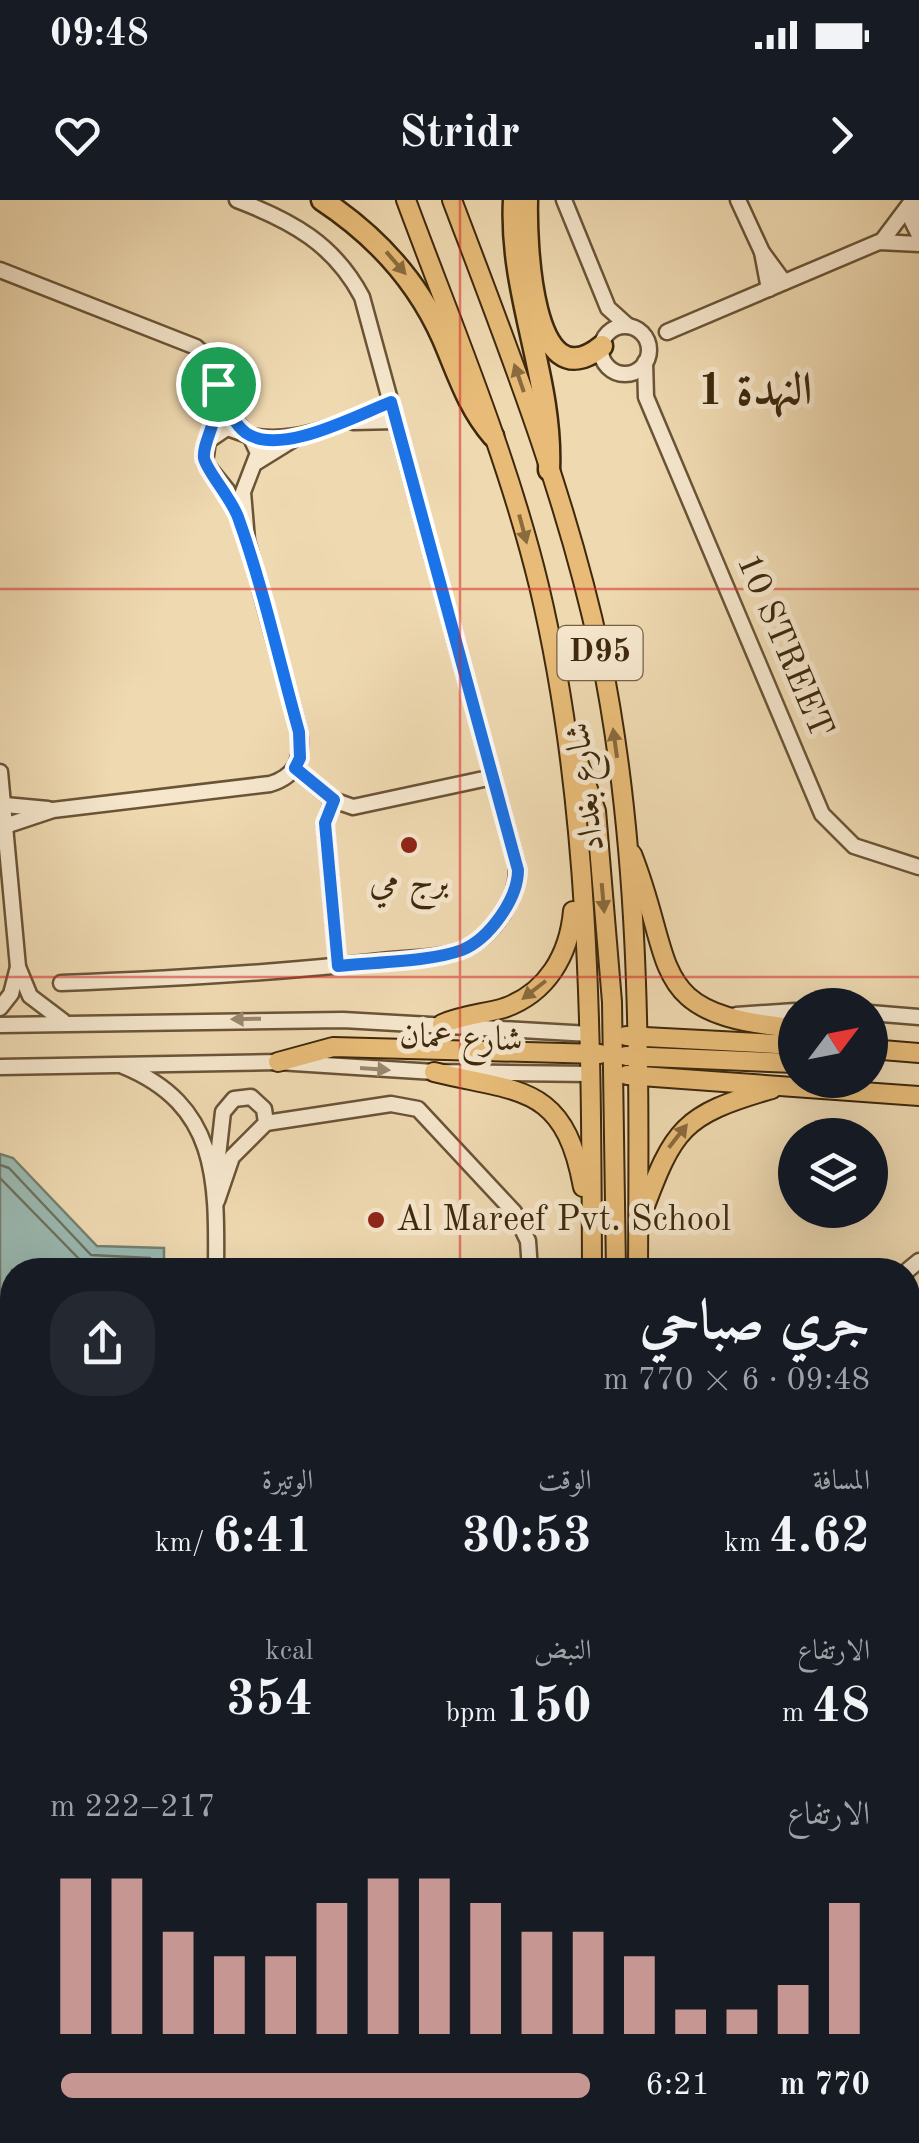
<!DOCTYPE html>
<html lang="ar">
<meta charset="utf-8">
<style>
:root{--surface:#171b24;--page:#242831;--text:#f1f3f6;--muted:#9ea1a6;--accent:#c59692}
body{margin:0;font-family:"Old Standard TT",Amiri,serif;background:var(--page);color:var(--text);direction:rtl;height:100vh;display:flex;flex-direction:column;font-size:38px;white-space:nowrap}
*{box-sizing:border-box;margin:0}
p{font-size:32px;color:var(--muted)}
.icon{flex:none;width:55px;height:55px;fill:none;stroke:currentColor;stroke-width:2;stroke-linecap:round;stroke-linejoin:round}
.map{position:relative;flex:1;overflow:hidden;direction:ltr}
.sheet{position:absolute;left:0px;top:1058px;width:920px;height:888px;display:flex;flex-direction:column;background:var(--surface);border-radius:40px 40px 0 0;box-shadow:0 10px 40px #0002;direction:rtl}
.sheet>*{flex:none}
.needle{width:65px;rotate:58deg}
.tools{position:absolute;left:778px;top:788px;display:grid;gap:20px}
.tools a{display:grid;place-items:center;width:110px;height:110px;border-radius:50%;background:var(--surface);box-shadow:0 10px 40px #0002;font-size:50px}
.pin{position:absolute;display:grid;place-items:center;width:85px;height:85px;color:#fff;margin:-42px;border:5px solid #fff;border-radius:50%;box-shadow:0 2px 10px #0007}
.round{display:grid;place-items:center;flex:none;width:105px;height:105px;border-radius:40px;background:var(--page)}
.headline{display:flex;align-items:center;justify-content:space-between;height:170px;padding:0 50px}
h1{font-size:55px;font-weight:700;line-height:75px}
.figures{display:grid;grid-template-columns:repeat(3,1fr);gap:15px;height:170px;padding:10px 50px}
.figures div{display:grid;align-content:center}
.figures b{font-size:50px;font-weight:700}
.figures small{font-size:28px;font-weight:400}
.figures p{font-size:28px}
.chart{height:280px;padding:20px 50px}
.chart p{display:flex;justify-content:space-between}
.chart svg{width:100%;height:180px;margin-top:10px;stroke:var(--accent);stroke-width:6}
ul{padding:0 50px;list-style:none;font-size:32px}
li{display:grid;grid-template-columns:160px 120px 1fr;align-items:center;height:75px}
li i{height:25px;border-radius:12px;background:var(--accent)}
.status{display:flex;justify-content:space-between;align-items:center;height:70px;padding:0 50px;background:var(--surface);direction:ltr}
.status svg{height:28px;fill:currentColor}
header{display:flex;justify-content:space-between;align-items:center;height:130px;padding:0 50px;background:var(--surface);font-size:45px;font-weight:700}
.map>svg:first-child{display:block}
.water{fill:#9ab9b1;stroke:#757f6f;stroke-width:2.5}
.lines{fill:none;stroke-linecap:round;stroke-linejoin:round}
.shore{stroke:#6c705f;stroke-width:2.5}
.minor-casing{stroke:#6a5436;stroke-width:19}
.major-casing{stroke:#3e280d;stroke-width:22}
.highway-casing{stroke:#3e280d;stroke-width:25}
.minor{stroke:#f5e6cc;stroke-width:14}
.major{stroke:#e8bc78;stroke-width:18}
.highway{stroke:#e8bc78;stroke-width:20}
.oneway{fill:#8a6b3d}
.oneway2{fill:#9a876c}
.route-casing{stroke:#fff;stroke-width:20}
.route{stroke:#1a73e8;stroke-width:12}
.grid{fill:none;stroke:#d62828;stroke-width:2.5;stroke-opacity:0.55}
.poi-dot{fill:#8f2418;stroke:#f5e6cc;stroke-width:4}
.labels{text-anchor:middle;dominant-baseline:central;stroke-width:10;stroke-linejoin:round;paint-order:stroke}
.shield{fill:#f5e6cc;stroke:#756146;stroke-width:2.5}
.shield-label{font-size:32px;font-weight:bold;fill:#3e280d}
.street-label{font-size:35px;fill:#3e280d;stroke:#f5e6cc}
.poi-label{font-size:35px;fill:#3e280d;stroke:#f5e6cc}
.district-label{font-size:45px;font-weight:bold;fill:#3e280d;stroke:#f5e6cc}
</style>
<div class="status"><b>09:48</b><svg viewBox="0 0 49 12"><path d="M0 12V9h3v3zM5 12V6h3v6zM10 12V3h3v9zM15 12V0h3v12zM26 1h20v11H26zM47 4h2v5h-2z"/></svg></div>
<header><svg class="icon" aria-label="forward" viewBox="0 0 24 24"><path d="M9 5l7 7-7 7"/></svg>Stridr<svg class="icon" aria-label="heart" viewBox="0 0 24 24"><path d="M12 20l-8-8c-3-5 5-10 8-4 3-6 11-1 8 4z"/></svg></header>
<div class="map">
<svg width="919" height="1943" viewBox="0 0 919 1943">
<rect width="100%" height="100%" fill="#efd9b1"/>
<filter id="stains"><feTurbulence type="fractalNoise" baseFrequency=".002" numOctaves="4"/><feColorMatrix values="0 0 0 0 .2 0 0 0 0 .09 0 0 0 0 .02 0 0 0 .5 -.17"/></filter>
<radialGradient id="worn" r=".72"><stop offset=".6" stop-color="#630" stop-opacity="0"/><stop offset="1" stop-color="#630" stop-opacity=".3"/></radialGradient>
<path class="water" d="M0,954l13,4 84,88 67,2v22h-152v607h-12z"/>
<g class="lines">
<g class="shore">
<path d="M0,965l9,3 82,87 59,3 4,12"/>
<path d="M0,978l85,87 46,5"/>
</g>
<defs>
<g id="minor">
<path d="M564,0l44,108 20,18"/>
<path d="M738,0l24,52 22,30"/>
<path d="M912,1v20l7,14"/>
<path d="M882,41l30,-40"/>
<path d="M762,52l7,37"/>
<path d="M0,70l196,77c25,21 25,60 48,84"/>
<circle cx="625" cy="150" r="24"/>
<path d="M667,132l212,-90 40,2"/>
<path d="M645,162l1,35 176,417 32,32 65,21"/>
<path d="M353,222l43,-1"/>
<path d="M212,235l7,-43"/>
<path d="M250,236c52,9 95,-15 141,-34"/>
<path d="M257,262l42,-26"/>
<path d="M295,568l38,32 20,7 140,-30"/>
<path d="M0,572l18,195 12,29 33,25"/>
<path d="M333,600l-8,23 13,143"/>
<path d="M5,605l43,4"/>
<path d="M8,625l45,-15 217,-26c27,-8 33,-26 29,-53l-52,-191 -20,-50 -22,-27 3,-22 19,-13 23,8 8,17 -15,39 4,48"/>
<path d="M61,783c107,-4 215,-10 320,-22 26,-3 60,-2 83,-12 30,-13 58,-55 52,-87l-154,-565c-28,-53 -70,-76 -125,-97"/>
<path d="M0,808l11,-14 7,-27"/>
<path d="M870,813l49,4"/>
<path d="M736,815l59,-4"/>
<path d="M0,825l343,-5 247,14"/>
<path d="M123,866c95,39 94,113 93,204"/>
<path d="M0,867l278,-5 156,10 157,2"/>
<path d="M266,923l125,-19 27,5 96,103 14,29 2,29"/>
<path d="M215,983l8,-71 11,-13 17,-2 13,12 2,14 -34,34 -15,44"/>
<path d="M908,1070l11,-9"/>
<path d="M908,1303l11,-11"/>
<path d="M908,1706h11"/>
<path d="M211,1932l3,11"/>
<path d="M649,1932l6,11"/>
<path d="M875,1932l1,11"/>
<path d="M574,1943v-11"/>
</g>
<g id="major">
<path d="M406,0c47,127 101,254 133,386 53,222 52,456 53,684"/>
<path d="M452,0c56,148 115,297 148,452 42,202 39,413 38,618"/>
<path d="M572,545l24,66 16,191 4,268"/>
<path d="M632,654c45,114 12,161 163,174"/>
<path d="M442,824c21,-9 41,-10 62,-16 43,-15 65,-53 69,-97"/>
<path d="M626,836l169,9"/>
<path d="M870,849l49,4"/>
<path d="M626,856l169,7"/>
<path d="M278,862l55,-15 267,7"/>
<path d="M434,872c85,21 130,11 149,115"/>
<path d="M627,875l292,21"/>
<path d="M642,1014c32,-86 40,-99 130,-125"/>
<path d="M590,1943v-11"/>
<path d="M629,1943v-11"/>
</g>
<g id="highway">
<path d="M322,0c53,35 95,80 121,139 15,35 25,68 50,97"/>
<path d="M514,0c-5,94 39,178 35,270"/>
<path d="M527,0c-1,38 3,205 75,146"/>
</g>
</defs>
<use href="#minor" class="minor-casing"/>
<use href="#major" class="major-casing"/>
<use href="#highway" class="highway-casing"/>
<use href="#minor" class="minor"/>
<use href="#major" class="major"/>
<use href="#highway" class="highway"/>
</g>
<defs><path id="oneway-solid" d="M-6-.8H1V-3.2L6.5 0L1 3.2V.8H-6Z" transform="scale(2.5)"/></defs>
<g class="oneway">
<use href="#oneway-solid" transform="translate(396 63) rotate(49)"/>
<use href="#oneway-solid" transform="translate(519 178) rotate(-109)"/>
<use href="#oneway-solid" transform="translate(523 329) rotate(75)"/>
<use href="#oneway-solid" transform="translate(615 543) rotate(-98)"/>
<use href="#oneway-solid" transform="translate(603 698) rotate(85)"/>
<use href="#oneway-solid" transform="translate(534 790) rotate(142)"/>
<use href="#oneway-solid" transform="translate(678 936) rotate(-52)"/>
</g>
<g class="oneway2">
<use href="#oneway-solid" transform="translate(246 819) rotate(179)"/>
<use href="#oneway-solid" transform="translate(375 869) rotate(4)"/>
</g>
<g class="lines">
<defs>
<path id="route" d="M218,184c7,16 13,38 28,49 34,24 111,-18 145,-31l127,468c0,29 -29,69 -56,80 -32,12 -88,12 -124,16l-13,-143 9,-23 -39,-32 5,-10 -1,-26c-20,-72 -36,-145 -61,-215 -7,-19 -32,-47 -34,-59 -2,-17 18,-42 14,-74z"/>
</defs>
<use href="#route" class="route-casing"/>
<use href="#route" class="route"/>
</g>
<path class="grid" d="M460,0v1070M0,389h919M0,777h919M0,1166h12M908,1166h11M0,1554h12M908,1554h11M460,1932v11"/>
<g class="poi-dot">
<circle cx="409" cy="645" r="10"/>
<circle cx="376" cy="1020" r="10"/>
</g>
<g class="labels">
<rect class="shield" x="557.5" y="426" width="85" height="54" rx="8"/>
<g class="shield-label">
<text x="600" y="453">D95</text>
</g>
<g class="street-label">
<text transform="translate(784 446) rotate(67)">10 STREET</text>
<text transform="translate(586 587) rotate(-97)">شارع بغداد</text>
<text transform="translate(461 839) rotate(2)">شارع عمان</text>
</g>
<g class="poi-label">
<text x="409" y="682">برج مي</text>
<text x="396" y="1020" text-anchor="start">Al Mareef Pvt. School</text>
</g>
<g class="district-label">
<text x="755" y="192">النهدة 1</text>
</g>
</g>
<rect width="100%" height="100%" filter="url(#stains)"/>
<rect width="100%" height="100%" fill="url(#worn)"/>
</svg>
<div class="tools">
<a><svg class="needle" viewBox="-14 -14 28 28"><path d="M0-13l5 13h-10z" fill="#e53935"/><path d="M0 13l5-13h-10z" fill="#9ea1a6"/></svg></a>
<a><svg class="icon" aria-label="layers" viewBox="0 0 24 24"><path d="M12 4l9 5-9 5-9-5zM3 14l9 5 9-5"/></svg></a>
</div>
<div class="pin" style="left:218px;top:184px;background:#1e9e55"><svg class="icon" aria-label="arrive" viewBox="0 0 24 24"><path d="M6 21V4h12l-3 4 3 4H6"/></svg></div>
<section class="sheet">
<div class="headline"><div><h1>جري صباحي</h1><p>09:48 · 6 × 770 m</p></div><a class="round"><svg class="icon" aria-label="share" viewBox="0 0 24 24"><path d="M12 15V3M7 8l5-5 5 5M5 13v7h14v-7"/></svg></a></div>
<div class="figures">
<div><p>المسافة</p><b>4.62<small> km</small></b></div>
<div><p>الوقت</p><b>30:53</b></div>
<div><p>الوتيرة</p><b>6:41<small> /km</small></b></div>
</div>
<div class="figures">
<div><p>الارتفاع</p><b>48<small> m</small></b></div>
<div><p>النبض</p><b>150<small> bpm</small></b></div>
<div><p>kcal</p><b>354</b></div>
</div>
<div class="chart"><p><span>الارتفاع</span>217–222 m</p>
<svg viewBox="0 0 160 44" preserveAspectRatio="none"><path d="M5 44V6M15 44V6M25 44V19M35 44V25M45 44V25M55 44V12M65 44V6M75 44V6M85 44V12M95 44V19M105 44V19M115 44V25M125 44V38M135 44V38M145 44V32M155 44V12"/></svg>
</div>
<ul>
<li><b>770 m</b>6:21<i style="width:98%"></i></li>
</ul>
</section>
</div>
